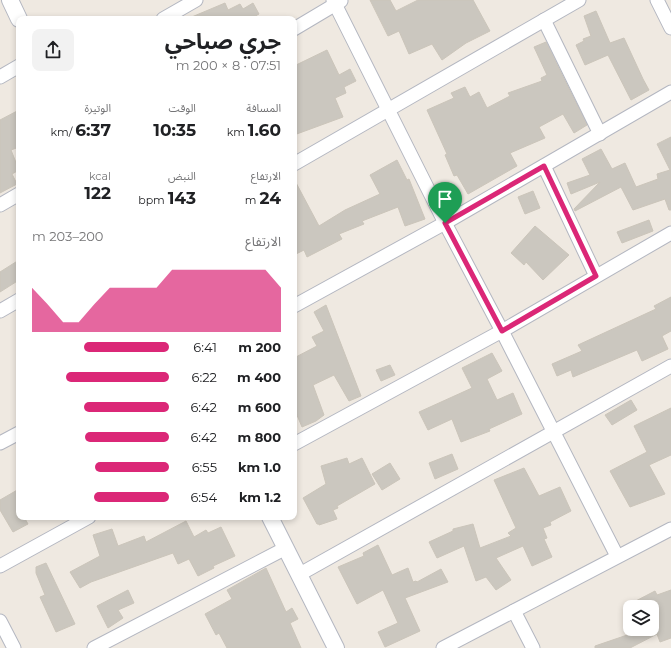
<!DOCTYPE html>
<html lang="ar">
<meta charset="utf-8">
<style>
:root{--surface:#fff;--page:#f2f2f2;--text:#202124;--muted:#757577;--accent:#db2777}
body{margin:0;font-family:Montserrat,"Noto Sans Arabic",sans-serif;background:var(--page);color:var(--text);direction:rtl;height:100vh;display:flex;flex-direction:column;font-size:15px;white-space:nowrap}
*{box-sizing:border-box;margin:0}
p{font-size:13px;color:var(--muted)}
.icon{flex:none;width:22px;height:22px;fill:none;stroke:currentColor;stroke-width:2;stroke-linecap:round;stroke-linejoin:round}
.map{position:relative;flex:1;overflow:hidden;direction:ltr}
.panel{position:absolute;left:16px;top:16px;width:281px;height:504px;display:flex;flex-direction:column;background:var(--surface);border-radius:8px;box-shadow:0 2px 6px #0003;direction:rtl}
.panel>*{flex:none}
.controls{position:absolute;left:623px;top:600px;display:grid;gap:8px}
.controls a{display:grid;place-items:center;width:36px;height:36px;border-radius:8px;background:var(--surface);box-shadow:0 2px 6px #0003;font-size:20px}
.pin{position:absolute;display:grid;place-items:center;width:34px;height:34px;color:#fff;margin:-41px -17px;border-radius:50% 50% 50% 0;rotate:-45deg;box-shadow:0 0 4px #0007}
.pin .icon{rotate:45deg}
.round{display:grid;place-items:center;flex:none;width:42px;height:42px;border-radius:8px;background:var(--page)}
.headline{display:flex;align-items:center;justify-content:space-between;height:68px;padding:0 16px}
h1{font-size:22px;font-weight:700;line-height:30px}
.stats{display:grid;grid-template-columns:repeat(3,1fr);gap:6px;height:68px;padding:4px 16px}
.stats div{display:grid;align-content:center}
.stats b{font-size:17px;font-weight:700}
.stats small{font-size:11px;font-weight:400}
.stats p{font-size:11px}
.chart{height:112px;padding:8px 16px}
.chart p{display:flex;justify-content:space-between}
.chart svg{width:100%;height:72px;margin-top:4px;fill:var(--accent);opacity:.7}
ul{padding:0 16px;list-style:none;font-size:13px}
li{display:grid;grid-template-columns:64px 48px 1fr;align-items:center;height:30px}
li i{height:10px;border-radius:5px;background:var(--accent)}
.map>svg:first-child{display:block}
.building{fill:#cbc7bf;stroke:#cbc5ba}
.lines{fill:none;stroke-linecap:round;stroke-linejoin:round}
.minor-casing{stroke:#b4b7c1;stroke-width:15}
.tertiary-casing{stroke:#b4b7c1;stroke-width:18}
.minor{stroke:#fff;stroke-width:13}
.tertiary{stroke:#fff;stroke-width:16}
.route-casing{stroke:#fff;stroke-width:8}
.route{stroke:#db2777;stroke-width:5}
</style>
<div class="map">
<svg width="671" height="648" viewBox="0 0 671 648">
<rect width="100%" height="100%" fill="#efe9e1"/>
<g class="building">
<path d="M370,0h20l6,11 22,-11h55l17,31 -24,12 -24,17 -10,-16 -23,10 -10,-23 -11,5z"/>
<path d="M225,3l3,7 12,-6 3,5 10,-6 6,11 -9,5h-63z"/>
<path d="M596,11l14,32 14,-5 19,41 6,11 -18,10 -23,-45 -23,10 -9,-20 8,-4 -1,-2 8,-3 -7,-20z"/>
<path d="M546,42l41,83 -13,8 -11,-19 -24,13 6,11 -35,15 7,13 -49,28 -11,-19 -3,1 -9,-21 2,-1 -20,-44 27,-12 -3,-5 14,-6 5,10 9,-5 8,16 23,-12 -2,-3 34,-12 -1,-3 6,-3 -13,-28z"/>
<path d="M327,50l12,25 11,-6 6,12 -12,6 2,6 -11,5 8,19 -49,18v-69z"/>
<path d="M19,110v37l-8,3 8,20 -7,4 5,10 -17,9v-73z"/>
<path d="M671,137v73h-2l-4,-11 -32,11 -12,-23 -46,24 -1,-2 26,-27 -29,12 -4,-11 23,-8 -8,-16 19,-10 11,20 13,-6 11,24 22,-8 -1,-5 13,-4 -13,-26z"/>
<path d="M397,160l10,20 2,-1 16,40 -20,7 -7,-19 -36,14 2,3 -25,10 3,5 -35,18 -3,-7 -10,5v-76l25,47 26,-16 35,-16 -10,-19z"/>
<path d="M533,191l7,17 -15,6 -7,-17z"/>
<path d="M649,220l4,11 -31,12 -5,-11z"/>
<path d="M535,226l34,29 -26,25 -17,-18 -2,3 -13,-12z"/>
<path d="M19,260v20l-19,12v-20z"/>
<path d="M671,297v34l-9,5 6,13 -26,12 -5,-11 -64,27 -2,-7 -14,6 -5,-12 30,-13 -4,-6 78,-36 -2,-3z"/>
<path d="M326,305l35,91 -12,5 -15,-26 -21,10 11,30 -8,6 -14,6 -8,-19v-50l23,-12 -5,-9 12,-6 -10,-19z"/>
<path d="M492,353l10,18 -15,8 10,21 16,-7 9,21 -33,15 1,2 -29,11 -9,-23 -24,11 -9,-18 53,-24 -10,-20z"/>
<path d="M390,365l5,10 -14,6 -5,-11z"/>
<path d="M631,400l6,10 -25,15 -7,-10z"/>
<path d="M671,408v47l-22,10 16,29 -35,13 -20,-36 37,-19 -13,-26z"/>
<path d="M452,454l6,15 -23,10 -6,-16z"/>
<path d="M347,458l2,6 13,-6 13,26 -38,22 1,2 -5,2 4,9 -18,6v-1h-2l-14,-26 23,-14 -5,-18z"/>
<path d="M390,463l10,16 -18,11 -10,-16z"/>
<path d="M524,468l15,28 21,-9 11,24 -21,11 1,3 -8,3 4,10 -3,1 8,18 -20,9 -9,-20 -27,12 15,22 -15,10 -10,-13 -10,4 -12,-35 -27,12 -8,-16 24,-11v-2l20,-5 7,24 31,-12 -3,-3 8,-5 -22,-48z"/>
<path d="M19,489v15l-2,1 2,3v9h5l4,7 -15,8 -13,-22v-10z"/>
<path d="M186,521l8,16 12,-7 2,3 13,-6 14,29 -22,10 1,2 -16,8 -9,-17 -11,5 -5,-11 -82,29 -11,6 -10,-16 30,-16 -7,-21 19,-6 6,17 26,-10 2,6z"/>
<path d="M378,545l14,30 16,-7 5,14 3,-1 1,1 24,-13 7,13 -43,16 15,33 -35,16 -7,-15 20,-9 -15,-33 -26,14 -19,-37 26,-11 -1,-3z"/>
<path d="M46,563l29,61 -19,8 -16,-35 5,-2 -9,-22v-6z"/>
<path d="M266,568l20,44 6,-4 6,11 -8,4 11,25h-74l-8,-15 -3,2 -11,-21 27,-15 -5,-9z"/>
<path d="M128,590l6,13 -16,7 5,8 -15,10 -11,-22z"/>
<path d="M671,590v48l-11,4 -3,-8 -27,14h-35v-2l44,-15 -1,-2h14v-22h-22v3l-2,-5 27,-14 2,4z"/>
</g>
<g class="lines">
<defs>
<g id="minor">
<path d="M333,0l112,223 57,108 115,225"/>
<path d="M657,0l14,28"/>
<path d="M163,19l33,-19"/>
<path d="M544,20l56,114"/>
<path d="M294,29l47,-28"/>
<path d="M0,77l19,-11"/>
<path d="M294,164l285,-164"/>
<path d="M544,166l52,110"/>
<path d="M0,205l19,-11"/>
<path d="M294,306l151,-83 226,-131"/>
<path d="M0,311l19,-11"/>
<path d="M0,443l19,-10"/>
<path d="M294,444l208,-113 169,-98"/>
<path d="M0,566l89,-49"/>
<path d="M300,574l371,-208"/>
<path d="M514,611l19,37"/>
<path d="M0,621l14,27"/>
<path d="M94,648l192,-100"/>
<path d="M443,648l228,-119"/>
</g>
<g id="tertiary">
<path d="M10,0l9,19"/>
<path d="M270,517l66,131"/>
</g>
</defs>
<use href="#minor" class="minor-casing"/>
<use href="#tertiary" class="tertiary-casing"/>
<use href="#minor" class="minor"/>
<use href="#tertiary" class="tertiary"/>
</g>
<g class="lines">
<defs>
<path id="route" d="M544,166l52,110 -94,55 -57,-108z"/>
</defs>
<use href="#route" class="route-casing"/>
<use href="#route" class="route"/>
</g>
</svg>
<div class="controls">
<a><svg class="icon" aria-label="layers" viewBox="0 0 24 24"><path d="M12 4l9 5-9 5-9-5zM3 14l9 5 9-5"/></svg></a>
</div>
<div class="pin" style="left:445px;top:223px;background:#1e9e55"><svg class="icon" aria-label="arrive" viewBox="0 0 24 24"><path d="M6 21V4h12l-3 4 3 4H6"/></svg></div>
<section class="panel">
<div class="headline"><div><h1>جري صباحي</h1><p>07:51 · 8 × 200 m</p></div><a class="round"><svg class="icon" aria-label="share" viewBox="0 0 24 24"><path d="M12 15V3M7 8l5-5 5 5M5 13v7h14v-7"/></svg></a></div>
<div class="stats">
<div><p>المسافة</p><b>1.60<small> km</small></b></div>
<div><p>الوقت</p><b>10:35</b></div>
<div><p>الوتيرة</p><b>6:37<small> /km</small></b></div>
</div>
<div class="stats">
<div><p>الارتفاع</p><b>24<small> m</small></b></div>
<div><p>النبض</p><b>143<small> bpm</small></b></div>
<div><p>kcal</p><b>122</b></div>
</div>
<div class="chart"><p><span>الارتفاع</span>200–203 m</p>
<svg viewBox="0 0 160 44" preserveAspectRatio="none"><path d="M0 44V17L10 27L20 38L30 38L40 27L50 17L60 17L70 17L80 17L90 6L100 6L110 6L120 6L130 6L140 6L150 6L160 17V44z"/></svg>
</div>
<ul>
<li><b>200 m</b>6:41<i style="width:62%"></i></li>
<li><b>400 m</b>6:22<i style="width:75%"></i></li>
<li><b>600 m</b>6:42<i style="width:62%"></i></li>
<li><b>800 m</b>6:42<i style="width:61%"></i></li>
<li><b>1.0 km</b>6:55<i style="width:54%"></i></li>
<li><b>1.2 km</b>6:54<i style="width:55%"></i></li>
</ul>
</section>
</div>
